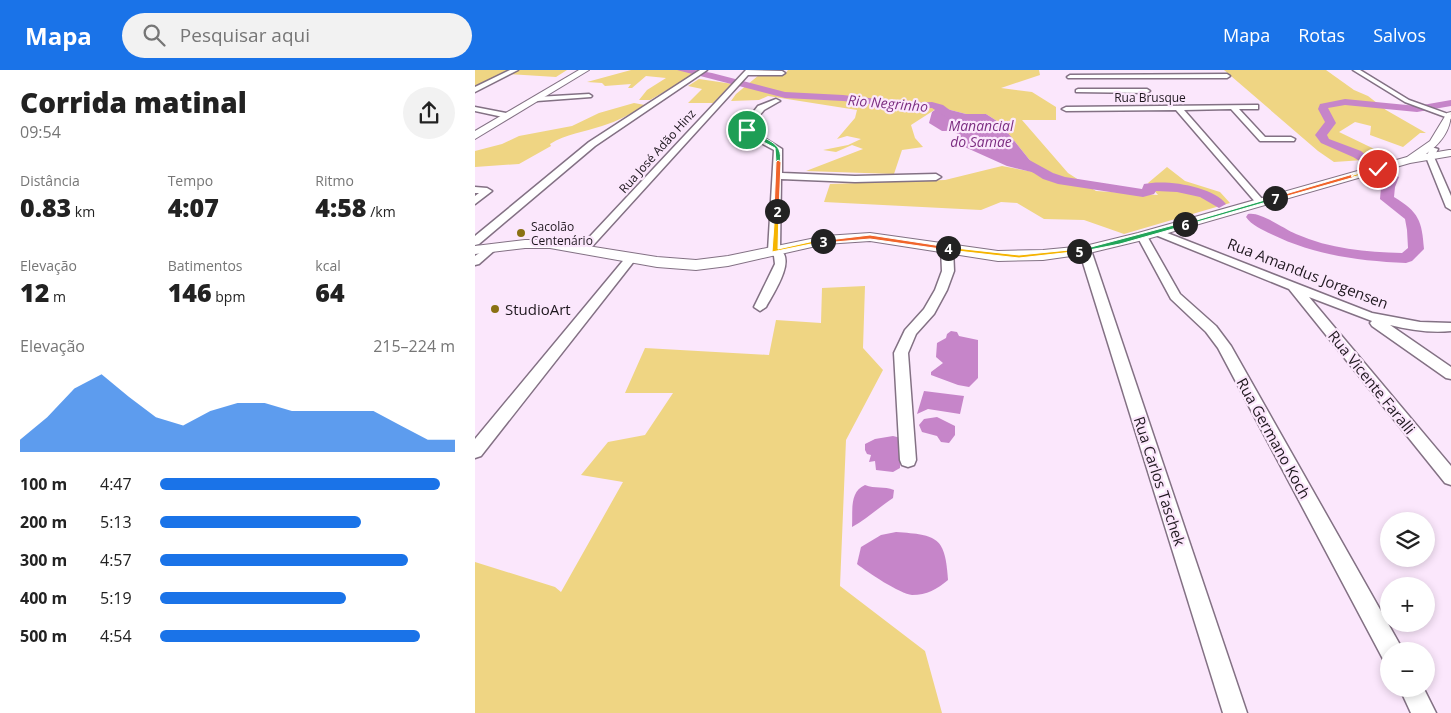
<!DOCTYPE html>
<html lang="pt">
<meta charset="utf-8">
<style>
:root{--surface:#fff;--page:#f2f2f2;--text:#222;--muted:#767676;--accent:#1a73e8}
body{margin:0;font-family:"Open Sans",sans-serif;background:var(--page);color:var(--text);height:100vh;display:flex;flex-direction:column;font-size:19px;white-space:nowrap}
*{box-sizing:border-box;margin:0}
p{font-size:16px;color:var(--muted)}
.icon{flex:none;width:28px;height:28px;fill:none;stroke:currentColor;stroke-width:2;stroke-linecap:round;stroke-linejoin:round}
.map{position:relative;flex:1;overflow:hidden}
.sheet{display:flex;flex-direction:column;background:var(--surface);width:475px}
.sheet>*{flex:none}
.controls{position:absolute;left:905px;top:442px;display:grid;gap:10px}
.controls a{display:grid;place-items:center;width:55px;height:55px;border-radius:50%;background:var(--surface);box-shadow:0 2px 8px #0003;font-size:25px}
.pin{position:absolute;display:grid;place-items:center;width:42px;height:42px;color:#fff;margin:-21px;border:2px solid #fff;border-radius:50%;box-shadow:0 1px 5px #0007}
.km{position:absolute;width:25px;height:25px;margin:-12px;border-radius:50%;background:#222;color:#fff;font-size:14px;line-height:25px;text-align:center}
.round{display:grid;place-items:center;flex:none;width:52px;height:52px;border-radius:26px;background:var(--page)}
.summary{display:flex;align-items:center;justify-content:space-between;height:85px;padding:0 20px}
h1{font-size:28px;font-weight:800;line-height:38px}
.figures{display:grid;grid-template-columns:repeat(3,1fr);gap:8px;height:85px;padding:5px 20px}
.figures div{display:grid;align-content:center}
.figures b{font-size:25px;font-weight:800}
.figures small{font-size:14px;font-weight:400}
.figures p{font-size:14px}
.chart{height:140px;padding:10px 20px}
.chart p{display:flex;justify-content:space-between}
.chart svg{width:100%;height:90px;margin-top:5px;fill:var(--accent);opacity:.7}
ul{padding:0 20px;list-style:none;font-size:16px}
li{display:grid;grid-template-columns:80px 60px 1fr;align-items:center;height:38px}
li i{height:12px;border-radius:6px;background:var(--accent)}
header{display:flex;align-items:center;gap:30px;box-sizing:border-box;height:70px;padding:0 25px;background:var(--accent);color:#fff}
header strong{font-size:24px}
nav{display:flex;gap:28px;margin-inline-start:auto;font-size:18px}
.search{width:350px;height:45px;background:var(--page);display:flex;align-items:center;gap:12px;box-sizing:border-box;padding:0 18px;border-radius:28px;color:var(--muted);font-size:19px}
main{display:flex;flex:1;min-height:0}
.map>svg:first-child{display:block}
.green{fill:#efd583}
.water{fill:#c685c9}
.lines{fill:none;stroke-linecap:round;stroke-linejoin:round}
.river{fill:#c685c9;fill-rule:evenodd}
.minor-casing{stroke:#837184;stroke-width:3}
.secondary-casing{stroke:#837184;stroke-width:2}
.minor{fill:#fff;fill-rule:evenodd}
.secondary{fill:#fff;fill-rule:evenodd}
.split-1{fill:#22a559;stroke:#fff}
.split-2{fill:#f0652b;stroke:#fff}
.split-3{fill:#f5b400;stroke:#fff}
.split-4{fill:#f0652b;stroke:#fff}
.split-5{fill:#f5b400;stroke:#fff}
.split-6{fill:#22a559;stroke:#fff}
.split-7{fill:#22a559;stroke:#fff}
.split-8{fill:#f0652b;stroke:#fff}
.split-9{fill:#f5b400;stroke:#fff}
.poi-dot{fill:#8a7113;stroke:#fbe7fc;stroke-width:2}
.labels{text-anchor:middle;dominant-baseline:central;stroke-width:4.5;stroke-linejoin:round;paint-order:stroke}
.far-street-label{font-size:12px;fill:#1f181f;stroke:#fbe7fc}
.far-poi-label{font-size:12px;fill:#1f181f;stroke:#fbe7fc;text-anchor:start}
.far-water-label{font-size:14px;font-style:italic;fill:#7c2e81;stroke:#fbe7fc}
.street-label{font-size:15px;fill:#1f181f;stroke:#fbe7fc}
.poi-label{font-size:15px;fill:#1f181f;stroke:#fbe7fc;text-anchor:start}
</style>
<header>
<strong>Mapa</strong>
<div class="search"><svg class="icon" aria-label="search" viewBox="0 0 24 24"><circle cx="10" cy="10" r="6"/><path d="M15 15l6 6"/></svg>Pesquisar aqui</div>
<nav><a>Mapa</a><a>Rotas</a><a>Salvos</a></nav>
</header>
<main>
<section class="sheet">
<div class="summary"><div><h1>Corrida matinal</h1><p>09:54</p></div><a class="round"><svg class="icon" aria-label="share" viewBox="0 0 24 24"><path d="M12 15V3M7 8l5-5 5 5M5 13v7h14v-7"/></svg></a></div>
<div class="figures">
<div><p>Distância</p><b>0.83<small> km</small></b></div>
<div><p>Tempo</p><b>4:07</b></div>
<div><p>Ritmo</p><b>4:58<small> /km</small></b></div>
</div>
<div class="figures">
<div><p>Elevação</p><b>12<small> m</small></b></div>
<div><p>Batimentos</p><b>146<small> bpm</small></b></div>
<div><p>kcal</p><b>64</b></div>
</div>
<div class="chart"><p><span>Elevação</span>215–224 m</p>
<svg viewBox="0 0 160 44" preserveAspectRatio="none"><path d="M0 44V38L10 27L20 13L30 6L40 17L50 27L60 31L70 24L80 20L90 20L100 24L110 24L120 24L130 24L140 31L150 38L160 38V44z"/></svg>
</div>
<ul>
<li><b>100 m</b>4:47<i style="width:95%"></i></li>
<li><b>200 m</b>5:13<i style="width:68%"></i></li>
<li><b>300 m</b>4:57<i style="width:84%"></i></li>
<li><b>400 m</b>5:19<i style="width:63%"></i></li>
<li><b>500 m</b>4:54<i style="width:88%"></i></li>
</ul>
</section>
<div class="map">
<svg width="976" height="643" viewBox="0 0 976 643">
<rect width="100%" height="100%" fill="#fbe7fc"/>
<g class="green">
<path d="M0,0h92l-11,7 -48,-3 -33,15z"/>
<path d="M156,0h58l7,1 -3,4 -43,25h-11l8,-10 19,-12 -20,-2 -14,12h-4l3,-4 -26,2 -3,-3 -15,-1z"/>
<path d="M313,0h251l1,5 -39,13 31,4 24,15v13h-34l46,53 28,18 62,4 -10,-12 19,-16 18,14 35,11 10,11 -106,31 -40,-14 -40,-1 -27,-16 -16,-1 -20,8 -157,-8 6,-18 115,-4 57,-14 58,11 -28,-14 -32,-40 -14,-9h-20l-27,-7 -28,18 4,13 8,9 -21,3 -8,24 -88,-3 57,-22 -11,-4 -16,7 -13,-2 25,-5 13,-6 -14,-3 -10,3 18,-21 2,-8 -89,-14 -9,4 -28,1 5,-7 23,-19h25z"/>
<path d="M749,0h102l28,20 14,6 18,14 40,23h-6l-17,14 -33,-12 1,-9 -16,-4 -16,10 54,26 -59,4 -16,-11z"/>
<path d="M224,9l34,5 -20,19h-25l14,-14 -14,-3z"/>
<path d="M159,33l11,2c-14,9 -27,16 -43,21 -18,6 -36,8 -52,18l1,2 -32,18 -44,3v-16l27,-7 17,-8 53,-10 27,-13z"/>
<path d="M390,216l-2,62 20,22 -37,70 -6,146 85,65 17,62h-467v-151l80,25 6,5 62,-110 -42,-7 27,-33 37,-7 28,-42h-48l20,-45 124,7 7,-35 45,3 1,-35z"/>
</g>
<g class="water">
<path d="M464,37l27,7h20l14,9 32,40 16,13 -41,-10 -49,-22 2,-8 -6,-5h-12l-13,-8 3,-11z"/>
<path d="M476,261l6,1 2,4 19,4v38l-9,9 -11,-2 -27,-10v-3l12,-9 -7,-6 1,-14 9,-5 1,-4z"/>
<path d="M449,321l40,5 -4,18 -32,-5 -11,5z"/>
<path d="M462,347l18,9v9l-6,8 -8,-1 -4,-6 -15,-4 -3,-7 5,-6z"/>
<path d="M418,366l8,2 -1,30 -7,4 -17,-2 -1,-9 -6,1 2,-7 -4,-1 -2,-4v-6l10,-5z"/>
<path d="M390,415c10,4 19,1 29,5l-1,8c-15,10 -26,21 -41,29 1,-16 -3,-35 13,-42z"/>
<path d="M421,462c42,3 49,5 52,48 -11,9 -21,15 -36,15 -12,-1 -45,-23 -55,-31l4,-17 20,-12z"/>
</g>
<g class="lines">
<g class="river">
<path d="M202,0h18l17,3 73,19 58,3 69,8 20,-1 11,3 24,18 -1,2h-8l-26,-17 -20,1 -69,-8 -58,-3z"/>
<path d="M870,29l72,7 34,-6v6l-34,6 -72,-7 -17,3 8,15 -9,12 2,4 32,12 13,11 -6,4 -15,-9 -32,-14 -6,-8 10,-13 -7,-13 2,-5z"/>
<path d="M547,86l31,17 12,4 77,12 2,-5c21,-5 69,2 82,20l-7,4 -19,-11 -23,-5 -21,-1 -2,3 -11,3 -85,-13 -15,-5 -25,-16 -2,-3z"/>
<path d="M918,103l6,4 -4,10 -1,10c25,15 28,24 30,52l-12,12 -6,2c-47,-2 -92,-8 -135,-29 -8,-4 -20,-9 -25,-17l2,-3c12,-3 36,15 48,20 34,15 70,18 106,19l6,-5 -1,-18 -2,-11 -25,-20 1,-12 7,-13z"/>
</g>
<defs>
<g id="minor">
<path d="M35,0h8l-43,22v-5z"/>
<path d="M225,0h7l-112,76 -116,98 -4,1v-9l114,-94z"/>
<path d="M271,0l36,1 3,2 -3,2h-34l-160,176h-8l-2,-2 2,-2z"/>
<path d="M878,0h7l49,30 42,15v4l-46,-17z"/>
<path d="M595,5l157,-1 3,2 -3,2h-159l-1,-1z"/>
<path d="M603,19h69l3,2 -3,2 -71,-1v-2z"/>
<path d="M114,24l3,2 -1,1 -54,4 -4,-2 4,-2z"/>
<path d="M301,29l4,2 -2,1 -14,8 -14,17 8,7 24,15v24l73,3 81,-2 5,3 -5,3 -81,2 -74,-3 -1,71c16,10 -7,44 -14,57l-6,4 -6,-4 21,-43 -1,-8 -6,-5 6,-101 -22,-12 -10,-11 16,-21z"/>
<path d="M780,35h3v4h-19l26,28h26l4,2 -1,2h-34l-29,-32 -47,1 79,90v4h-6l-81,-94 -110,1 -4,-2 4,-2z"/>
<path d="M0,37l31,6 1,2 -4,2 -28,-6z"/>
<path d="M956,77l7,2 -4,8 17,39v14l-5,-3 -20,-50z"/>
<path d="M0,117l12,1 5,3 -17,13v-8l4,-3h-4z"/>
<path d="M682,159l215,84 48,9 31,1v8c-21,2 -41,-1 -61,-6l61,42v12l-5,-1 -74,-52 -2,-3 2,-2 -63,-24 142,169v19l-6,-2 -156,-194 -136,-55 -1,-2 1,-2z"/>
<path d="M667,163l5,3 33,58 36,32 15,20 168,297 3,8h-13v10l-6,-2 -165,-311 -12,-16 -35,-33 -34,-63z"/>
<path d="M16,175l4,1 2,2 -2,2 -16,14 -4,1v-9z"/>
<path d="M472,175l6,3 1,23 -7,19 -13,24 -18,20 -8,19 8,107 -2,5 -6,2 -6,-2 -2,-5 -6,-107 11,-23 19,-21 11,-19 7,-19 -1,-23z"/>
<path d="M610,177l6,3 156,463h-24l-144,-463z"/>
<path d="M156,185l4,1 2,2 -2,2 -154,196 -6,2v-19l152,-183z"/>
<path d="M925,619h24l12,24h-25z"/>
</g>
<g id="secondary">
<path d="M104,0h10l-114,69v-8z"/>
<path d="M976,42c0,19 -11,32 -25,42l23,-4h2v6l-41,7 -263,76 -62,15 -42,6 -45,1 -128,-20 -45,3 -97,22 -32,4 -39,-3 -107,-19h-25l-50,6v-8l50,-6h25l107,17 39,3 32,-4 97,-20 45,-3 128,18 45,-1 42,-4 53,-13 269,-76 23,-16 17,-28z"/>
</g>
</defs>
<use href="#minor" class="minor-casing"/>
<use href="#secondary" class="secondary-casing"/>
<use href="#minor" class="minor"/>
<use href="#secondary" class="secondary"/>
</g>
<path class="split-1" d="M274,59c15,12 35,11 31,34l-4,-1 -1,-14 -21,-11 -9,-7z"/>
<path class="split-2" d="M303,90l3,2 -2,49 -2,1 -3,-1 2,-49z"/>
<path class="split-3" d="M300,140l4,1 -1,38 45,-10 3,2 -54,11z"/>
<path class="split-4" d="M395,165l78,12 3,1 -3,2 -78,-11 -47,4 -3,-2z"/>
<path class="split-5" d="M471,177l73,8 60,-6 3,2 -63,7 -71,-8z"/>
<path class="split-6" d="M710,152l2,3 -67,19 -41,8 -3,-1z"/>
<path class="split-7" d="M800,127l2,2 -90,26 -4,-1z"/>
<path class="split-8" d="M878,104l2,3 -78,22 -5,-1z"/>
<path class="split-9" d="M903,97l1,3 -26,7 -2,-1z"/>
<g class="poi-dot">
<circle cx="46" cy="163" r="5"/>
<circle cx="20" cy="239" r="5"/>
</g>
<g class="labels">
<g class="far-street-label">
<text x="675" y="27">Rua Brusque</text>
<text transform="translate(182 81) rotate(-48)">Rua José Adão Hinz</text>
</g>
<g class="far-poi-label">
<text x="56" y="156">Sacolão<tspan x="56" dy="14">Centenário</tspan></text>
</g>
<g class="far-water-label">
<text transform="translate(413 33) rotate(5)">Rio Negrinho</text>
<text x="506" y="55">Manancial<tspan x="506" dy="16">do Samae</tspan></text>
</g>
<g class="street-label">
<text transform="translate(833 203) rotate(21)">Rua Amandus Jorgensen</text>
<text transform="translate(897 312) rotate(51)">Rua Vicente Faralli</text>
<text transform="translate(799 368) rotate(61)">Rua Germano Koch</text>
<text transform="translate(685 411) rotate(72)">Rua Carlos Taschek</text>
</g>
<g class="poi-label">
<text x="30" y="239">StudioArt</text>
</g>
</g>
</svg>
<div class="controls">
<a><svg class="icon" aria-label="layers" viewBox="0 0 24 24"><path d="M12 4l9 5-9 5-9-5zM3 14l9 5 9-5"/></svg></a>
<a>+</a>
<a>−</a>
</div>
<div class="pin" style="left:272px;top:60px;background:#1e9e55"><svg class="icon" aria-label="arrive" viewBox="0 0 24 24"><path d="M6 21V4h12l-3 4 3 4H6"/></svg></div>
<div class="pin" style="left:903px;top:99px;background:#d93025"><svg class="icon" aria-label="check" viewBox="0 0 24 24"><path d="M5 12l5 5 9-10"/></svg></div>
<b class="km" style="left:302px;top:141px">2</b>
<b class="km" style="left:348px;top:171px">3</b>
<b class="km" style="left:473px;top:178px">4</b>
<b class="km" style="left:604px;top:181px">5</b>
<b class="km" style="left:710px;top:154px">6</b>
<b class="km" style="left:800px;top:128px">7</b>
</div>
</main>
